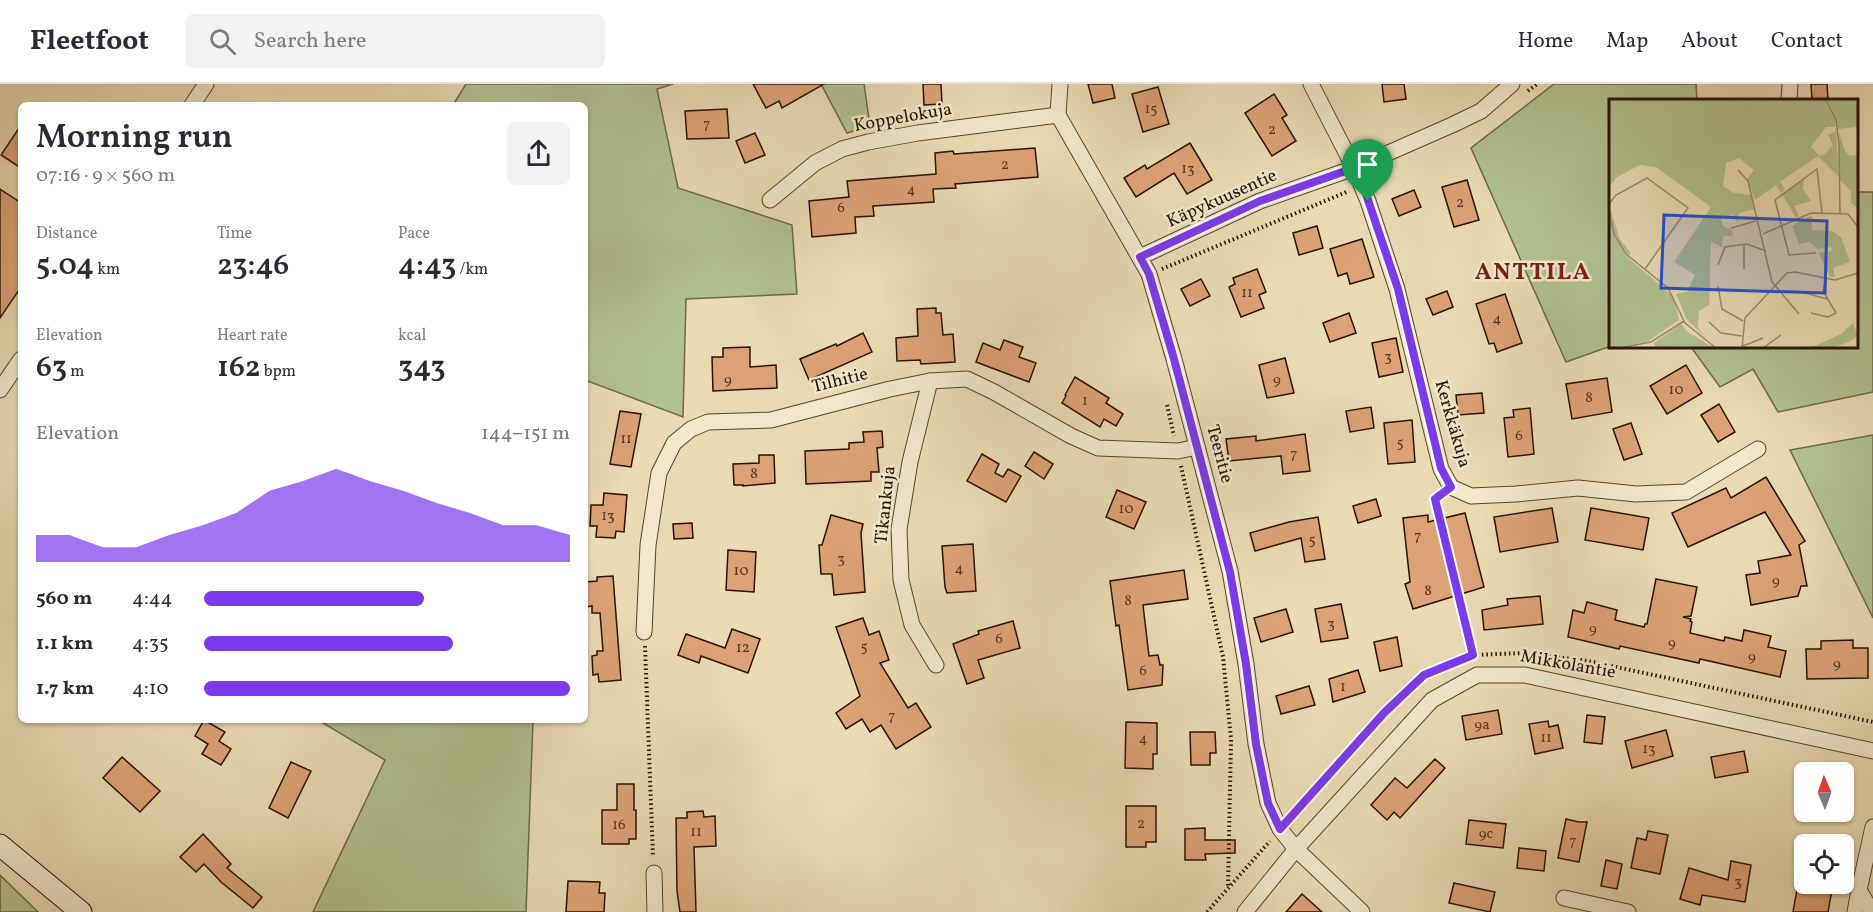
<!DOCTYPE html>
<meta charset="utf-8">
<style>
:root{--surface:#fff;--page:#f2f2f3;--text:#2b2b33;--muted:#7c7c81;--line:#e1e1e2;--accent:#7c3aed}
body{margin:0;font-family:Vollkorn,serif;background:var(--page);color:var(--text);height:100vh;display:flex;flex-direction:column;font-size:22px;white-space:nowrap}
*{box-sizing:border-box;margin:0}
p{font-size:20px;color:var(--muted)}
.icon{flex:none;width:33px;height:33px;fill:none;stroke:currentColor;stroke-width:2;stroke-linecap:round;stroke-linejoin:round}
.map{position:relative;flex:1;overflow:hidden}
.details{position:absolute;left:18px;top:18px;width:570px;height:621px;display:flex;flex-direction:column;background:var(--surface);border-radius:9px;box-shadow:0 2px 4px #0004}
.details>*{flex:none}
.needle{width:39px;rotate:358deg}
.fabs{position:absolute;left:1794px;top:678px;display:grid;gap:12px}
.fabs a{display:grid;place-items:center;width:60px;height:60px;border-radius:9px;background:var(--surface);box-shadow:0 2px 4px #0004;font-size:30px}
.pin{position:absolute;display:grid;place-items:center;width:51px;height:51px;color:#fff;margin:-62px -26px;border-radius:50% 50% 50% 0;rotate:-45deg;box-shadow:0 0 6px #0007}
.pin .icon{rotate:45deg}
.round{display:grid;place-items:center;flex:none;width:63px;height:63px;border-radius:9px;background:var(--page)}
.head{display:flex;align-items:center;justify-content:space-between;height:102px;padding:0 18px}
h1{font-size:33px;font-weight:600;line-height:45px}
.metrics{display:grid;grid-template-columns:repeat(3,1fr);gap:9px;height:102px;padding:6px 18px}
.metrics div{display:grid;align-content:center}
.metrics b{font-size:30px;font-weight:600}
.metrics small{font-size:16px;font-weight:400}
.metrics p{font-size:16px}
.chart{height:168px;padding:12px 18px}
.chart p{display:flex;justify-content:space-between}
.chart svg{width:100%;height:108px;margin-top:6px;fill:var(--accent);opacity:.7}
ul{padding:0 18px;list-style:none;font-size:20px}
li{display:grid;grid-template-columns:96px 72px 1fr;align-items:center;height:45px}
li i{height:15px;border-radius:8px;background:var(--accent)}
header{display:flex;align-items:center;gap:36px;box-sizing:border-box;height:84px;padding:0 30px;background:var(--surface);border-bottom:2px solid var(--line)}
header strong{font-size:28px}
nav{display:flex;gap:33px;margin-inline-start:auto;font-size:21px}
.search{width:420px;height:54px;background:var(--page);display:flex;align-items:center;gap:15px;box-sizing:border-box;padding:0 21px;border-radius:9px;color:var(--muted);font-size:22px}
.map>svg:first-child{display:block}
.green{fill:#b2c190;stroke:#6e6a48;stroke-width:1.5}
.building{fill:#dca275;stroke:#2a1200;stroke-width:1.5}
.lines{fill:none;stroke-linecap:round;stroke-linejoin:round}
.street-casing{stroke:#5a442d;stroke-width:17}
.secondary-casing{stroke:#2a1200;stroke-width:23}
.path{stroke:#2a1200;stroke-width:4;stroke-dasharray:1.5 3;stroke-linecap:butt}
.street{stroke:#f1e8ce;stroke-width:15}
.secondary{stroke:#f1e8ce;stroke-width:21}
.route-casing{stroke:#fff;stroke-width:12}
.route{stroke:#7c3aed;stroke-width:8}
.labels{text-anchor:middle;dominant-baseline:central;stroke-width:5;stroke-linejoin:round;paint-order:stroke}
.number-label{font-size:15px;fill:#56361d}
.street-label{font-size:18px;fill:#2a1200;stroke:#f1e8ce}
.district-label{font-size:24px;font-weight:bold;letter-spacing:1.5px;fill:#7a1f14;stroke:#f1e8ce}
.inset-road{fill:none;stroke:#9d8b6c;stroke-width:1.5}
.view{fill:#1d4ed8;fill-opacity:0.15;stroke:#1d4ed8;stroke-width:3}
.inset-edge{fill:none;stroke:#2a1200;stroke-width:3}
</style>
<header>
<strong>Fleetfoot</strong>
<div class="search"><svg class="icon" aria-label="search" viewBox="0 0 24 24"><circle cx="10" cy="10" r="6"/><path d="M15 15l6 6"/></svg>Search here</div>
<nav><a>Home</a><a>Map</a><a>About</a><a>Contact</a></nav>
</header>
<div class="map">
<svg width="1873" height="828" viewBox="0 0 1873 828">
<rect width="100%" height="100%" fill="#eadbb4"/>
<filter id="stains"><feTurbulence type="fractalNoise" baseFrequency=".00333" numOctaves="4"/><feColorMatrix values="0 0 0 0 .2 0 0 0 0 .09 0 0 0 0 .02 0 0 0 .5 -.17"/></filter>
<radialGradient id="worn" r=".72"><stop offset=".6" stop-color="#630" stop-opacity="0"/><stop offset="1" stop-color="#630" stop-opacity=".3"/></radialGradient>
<g class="green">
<path d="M466,0h207l-16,5 21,99 114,37 5,69 -111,5 -3,118 -98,-37v-275h-132z"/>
<path d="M821,0h43l6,42 -23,7z"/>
<path d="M1554,0h142l1,16h-87l1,246 -45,16 -95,-214z"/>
<path d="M1857,108h16v200l-95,20 -25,-43 -33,18 -29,-40 165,-1z"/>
<path d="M1873,351v183l-83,-168z"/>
<path d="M318,636h215l-7,192h-213l72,-152z"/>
<path d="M0,791l38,37h-38z"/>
</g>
<g class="building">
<path d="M753,0h71l-42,24 -3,-7 -13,7z"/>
<path d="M923,0h18l1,20 -18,1z"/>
<path d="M1088,0h24l3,14 -22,5z"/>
<path d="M1382,0h22l2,15 -22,3z"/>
<path d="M1811,0h16l1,16h-16z"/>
<path d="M1158,3l11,37 -26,8 -11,-38z"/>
<path d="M1274,10l13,21 -5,3 14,23 -24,15 -27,-43z"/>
<path d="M727,25l2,29 -42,1 -2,-28z"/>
<path d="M21,41v43l-20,-13z"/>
<path d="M755,49l10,22 -20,8 -9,-22z"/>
<path d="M1190,59l22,37 -25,14 -13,-21 -38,24 -12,-19 21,-13 2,4z"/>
<path d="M1035,64l3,29 -83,7 1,4 -23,1 1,13 -61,4 1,10 -19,1 1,16 -44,4 -3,-36 40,-4 -2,-16 89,-7 -1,-21 18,-2 1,3z"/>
<path d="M1467,96l12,40 -25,7 -12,-40z"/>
<path d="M0,105l21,14v84l-21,31z"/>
<path d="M1414,106l7,17 -22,9 -7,-17z"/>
<path d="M1317,142l6,22 -24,7 -6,-22z"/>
<path d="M1362,155l12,38 -24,7 -3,-11 -9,3 -8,-27z"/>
<path d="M1257,185l9,23 -7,3 5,13 -23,9 -12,-30 6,-3 -2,-6z"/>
<path d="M1201,195l9,17 -20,10 -9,-17z"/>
<path d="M1447,207l6,16 -20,8 -7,-16z"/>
<path d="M1505,210l17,49 -25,9 -3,-9 -5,1 -13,-40z"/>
<path d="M936,224v5h5l2,22 10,-1 2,28 -34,2 -1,-4 -23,1 -1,-23 22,-2 -1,-27z"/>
<path d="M1349,229l7,20 -26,9 -7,-19z"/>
<path d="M863,249l9,19 -63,28 -9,-21 36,-15 1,2z"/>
<path d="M1396,254l7,34 -24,5 -7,-34z"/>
<path d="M1004,256l19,7 -4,10 17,6 -7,19 -53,-20 7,-19 17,7z"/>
<path d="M750,263v20l26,-2 1,23 -64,3 -1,-34h11v-9z"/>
<path d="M1285,274l9,35 -27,5 -8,-33z"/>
<path d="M1686,281l16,28 -35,21 -17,-28z"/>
<path d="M1075,293l34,21 -3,5 17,11 -7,12 -12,-7 -4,8 -38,-24 4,-7 -1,-1z"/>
<path d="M1607,294l5,34 -40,7 -6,-35z"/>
<path d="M1482,309l2,20 -26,2 -2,-20z"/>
<path d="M1719,320l16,28 -17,10 -17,-27z"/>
<path d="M1371,323l3,21 -24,4 -4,-21z"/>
<path d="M1530,324l4,46 -26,3 -4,-39 10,-1 -1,-7z"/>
<path d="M620,327l21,3 -10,53 -21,-3z"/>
<path d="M1412,336l3,42 -27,2 -4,-41z"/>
<path d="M1631,339l11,31 -18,6 -11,-31z"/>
<path d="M882,347l1,16 -6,1 2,24h-8v9l-65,3 -1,-33 44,-2v-6l15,-1 -1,-10z"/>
<path d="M1305,350l5,37 -27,3 -2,-18 -52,5 -3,-22 30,-3v5z"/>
<path d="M1034,368l19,12 -9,15 -19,-13z"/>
<path d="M982,370l17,10 -4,9 8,4 5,-8 13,7 -15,26 -39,-21z"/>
<path d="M759,371h15l1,28 -32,3v-1h-9l-1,-21 26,-1z"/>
<path d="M1766,393l39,64 -6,4 8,41h-6l-3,10 -47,9 -5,-30 14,-2 -2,-12 33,-6 -26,-43 -77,35 -16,-34 54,-25 5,10z"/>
<path d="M1117,406l29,12 -12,27 -28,-12z"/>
<path d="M604,409l23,2 -3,37 -8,-1 -1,7 -19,-1 1,-11h-7l1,-21h12z"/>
<path d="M1376,415l5,17 -23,7 -5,-17z"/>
<path d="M1552,424l6,34 -58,10 -6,-35z"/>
<path d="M1591,424l58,10 -6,32 -58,-10z"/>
<path d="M1465,429l19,74 -71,22 -8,-25 5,-2 -7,-64 25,-3v7z"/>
<path d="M831,431l32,9 -2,9 4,59 -31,3 -2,-21h-11l-2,-29h3z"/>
<path d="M1318,433l7,42 -20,3 -4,-24 -46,13 -5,-18 39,-11z"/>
<path d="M692,439l1,15 -19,1 -1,-15z"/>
<path d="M973,460l3,47 -29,2 -2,-6 -3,-41z"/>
<path d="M728,466l28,2 -2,40 -28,-2z"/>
<path d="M1184,486l4,29 -45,6 6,51 9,-1 2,10h3l-1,20 -34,5 -9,-65 -3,1 -6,-45z"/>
<path d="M613,492l8,104 -22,2 -1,-8 -5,1 -1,-19 5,-1v-4h6l-3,-38h-8v-7l-6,1 -1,-25 12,-1v-4z"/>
<path d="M1656,495l41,8 -6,29 -8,1 8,2 -1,2 2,1 -2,11 34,8 1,-4 17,4 2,-11 27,6 -3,11 18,4 -6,26 -80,-18 -1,4 -79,-17 -1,3 -51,-12 5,-27 11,3 3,-11 30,8 -2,10 29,7 1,-3h2z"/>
<path d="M1540,512l3,28 -59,6 -2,-20 26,-5 -1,-6z"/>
<path d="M1341,520l7,34 -27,4 -6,-33z"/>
<path d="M1286,525l7,23 -32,10 -7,-24z"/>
<path d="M863,534l6,17 10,-4 10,29 -9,3 28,45 8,-5 15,24 -35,22 -15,-24 -11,7 -8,-13 -16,10 -10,-16 24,-17 -24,-69z"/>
<path d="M1013,537l7,27 -42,12 6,18 -17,6 -14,-40 26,-10 -1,-3z"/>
<path d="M732,545l28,10 -12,34 -47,-17 -2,7 -21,-8 8,-21 39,14z"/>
<path d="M1397,553l5,29 -22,5 -6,-29z"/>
<path d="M1853,556v8h15v30l-61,1 -1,-30h15v-8z"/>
<path d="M1358,586l7,22 -32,10 -4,-23z"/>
<path d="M1309,602l6,19 -34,9 -5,-18z"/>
<path d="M1498,626l4,24 -36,6 -4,-24z"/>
<path d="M1587,631l18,2 -3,27 -18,-2z"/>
<path d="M204,636l21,12 -6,9 12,8 -10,16 -19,-11 6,-10 -13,-8z"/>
<path d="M1548,637l1,6 9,-2 5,23 -28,6 -6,-30z"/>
<path d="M1126,638l31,1v31h-4v15l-28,-1z"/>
<path d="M1666,646l7,26 -41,12 -7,-27z"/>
<path d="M1190,648h25l1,21h-6v12h-19z"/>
<path d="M1744,667l4,21 -33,6 -4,-21z"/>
<path d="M122,673l38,34 -20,21 -37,-34z"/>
<path d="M1435,675l10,9 -45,50 -6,-6 -7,8 -16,-15 24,-27 12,10z"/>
<path d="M291,678l20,9 -23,47 -19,-10z"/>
<path d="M617,700h17v26h2v29h-7v5h-27v-34h15z"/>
<path d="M1126,722h30v36h-10v5h-20z"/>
<path d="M703,727l1,6 11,-1 1,30 -22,1 2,65h-16l-3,-21 -1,-73h11v-6z"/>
<path d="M1566,735l13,3h8l-8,40 -21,-4z"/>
<path d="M1469,736l37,4 -3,24 -37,-4z"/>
<path d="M1205,744v12h30v13l-30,1 1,6h-21v-31z"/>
<path d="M1648,747l20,4 -8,39 -29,-6 6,-30 9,2z"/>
<path d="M203,750l28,30 -4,4 35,29 -9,11 -32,-26 -17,-18 -8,8 -16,-15z"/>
<path d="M1519,764l27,3 -2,20 -27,-3z"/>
<path d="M1606,776l16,4 -5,25 -16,-3z"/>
<path d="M1731,777l20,4 -6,37 -43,-7 -2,10 -20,-6 9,-31 39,12z"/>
<path d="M568,797l32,1 -1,11h6l-1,19h-38z"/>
<path d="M1454,799l41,9 -5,20 -41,-9z"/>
<path d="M1798,800h35l-5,28h-35z"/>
<path d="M1302,810l20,18h-36z"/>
</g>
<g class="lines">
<defs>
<g id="street">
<path d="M1060,0l-2,31 91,159 25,85 56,212 16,93 10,80 12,59 12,26 16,20 66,63"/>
<path d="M1311,0l43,84 14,33 29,88 44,180 10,18 20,9 45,-2 62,-6 58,6 50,-2 72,-43"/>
<path d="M1789,16l1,-16"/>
<path d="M192,21l14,-21"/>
<path d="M770,116l45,-37 27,-14 26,-7 50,-9 140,-18"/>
<path d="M1140,173l120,-56 94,-33 98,-43 29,-14 31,-27"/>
<path d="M930,297l-20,81 -11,67 2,51 11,45 24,40"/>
<path d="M0,306l21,-31"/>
<path d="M644,548l4,-87 11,-72 15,-30 17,-14 17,-7 63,-2 119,-31 40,-8 37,-2 27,13 77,44 27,12 80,3 19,-4"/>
<path d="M654,789l1,39"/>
<path d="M1564,814l64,14"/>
<path d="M1245,828l51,-63 136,-149 45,-25h48l348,76"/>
<path d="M1855,828l4,-22"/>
<path d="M1872,828l-13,-22 14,-63"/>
</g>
<path id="secondary" d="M0,761l81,67"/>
</defs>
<use href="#street" class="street-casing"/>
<use href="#secondary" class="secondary-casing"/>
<g class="path">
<path d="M1528,7l9,-7"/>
<path d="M1162,185l187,-78"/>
<path d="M1167,321l7,31"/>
<path d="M1181,382l42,191 8,82 -3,148"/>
<path d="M1438,413l-3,2 38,156"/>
<path d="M645,562l8,211"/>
<path d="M1291,733l93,-104 40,-38 49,-20 50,-2 65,8 285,61"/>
<path d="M1207,828l63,-71"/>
</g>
<use href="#street" class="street"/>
<use href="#secondary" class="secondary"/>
</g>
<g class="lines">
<defs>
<path id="route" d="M1354,84l9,17 35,104 43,179 10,19 -16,12 38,156 -49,20 -40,38 -104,116 -12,-26 -12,-59 -10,-80 -16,-92 -56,-213 -25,-85 -9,-17 120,-56z"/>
</defs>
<use href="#route" class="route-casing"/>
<use href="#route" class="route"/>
</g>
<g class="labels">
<g class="number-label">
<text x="1151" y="25">15</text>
<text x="707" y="40">7</text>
<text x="1272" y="46">2</text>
<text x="1005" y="81">2</text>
<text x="1188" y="85">13</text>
<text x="911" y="106">4</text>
<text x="1460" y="119">2</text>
<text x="841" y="124">6</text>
<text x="1247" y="209">11</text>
<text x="1497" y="235">4</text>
<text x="1388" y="273">3</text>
<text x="728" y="296">9</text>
<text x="1277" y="296">9</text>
<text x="1676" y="306">10</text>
<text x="1589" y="314">8</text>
<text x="1085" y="317">1</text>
<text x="1519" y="352">6</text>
<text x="626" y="355">11</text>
<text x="1400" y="359">5</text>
<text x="1294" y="370">7</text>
<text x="754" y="390">8</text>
<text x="1126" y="425">10</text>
<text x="608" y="432">13</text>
<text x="1418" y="452">7</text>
<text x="1312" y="456">5</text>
<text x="841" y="475">3</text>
<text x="959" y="485">4</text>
<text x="741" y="487">10</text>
<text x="1776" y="497">9</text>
<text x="1428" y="507">8</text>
<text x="1128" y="517">8</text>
<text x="1331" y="540">3</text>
<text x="1593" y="545">9</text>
<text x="999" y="555">6</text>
<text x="1672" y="559">9</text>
<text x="864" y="563">5</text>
<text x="743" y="564">12</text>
<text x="1752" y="573">9</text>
<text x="1837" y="580">9</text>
<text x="1143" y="587">6</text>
<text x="1343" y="603">1</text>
<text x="892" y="632">7</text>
<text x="1482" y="641">9a</text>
<text x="1546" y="654">11</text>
<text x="1143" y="655">4</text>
<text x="1649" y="665">13</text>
<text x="1141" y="740">2</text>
<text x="619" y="741">16</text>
<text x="696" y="748">11</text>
<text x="1486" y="750">9c</text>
<text x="1573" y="757">7</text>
<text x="1738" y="798">3</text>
</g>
<g class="street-label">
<text transform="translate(903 34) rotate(-10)">Koppelokuja</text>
<text transform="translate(1222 115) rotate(-24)">Käpykuusentie</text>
<text transform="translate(840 297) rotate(-14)">Tilhitie</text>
<text transform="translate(1452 340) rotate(74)">Kerkkäkuja</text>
<text transform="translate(1219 370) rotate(75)">Teeritie</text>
<text transform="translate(886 421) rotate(-84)">Tikankuja</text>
<text transform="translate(1568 581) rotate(10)">Mikkolantie</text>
</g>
<g class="district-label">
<text x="1533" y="189">ANTTILA</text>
</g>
</g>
<g transform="translate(1609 15)">
<rect width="249" height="249" fill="#eadbb4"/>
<path d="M0,0h215l11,22v6h-9l-15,20 9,9 4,-1 9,-10 -5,-10 8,-4 3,46 -21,-21 -38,26 5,8 -4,3 -5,-8 -21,15 -8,-21 7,-9 -15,-12 -13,5 -3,23 11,7 17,2 3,14 -15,4 -1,9 -5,-7 -12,3 2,8 9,4 1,6h-10l-1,11 -11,-5 -2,63 -10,6 -1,17 10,11 -21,-19 -11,-26 11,-2 8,-17 -21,-13 37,-55 -55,-40 -16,-2 -23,12 -8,10zM217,0h32v31l-2,-3 -18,2zM230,33l6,19 5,5 8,-1v53l-7,-5v-12l-11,-11zM195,80l-1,10 8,12 -17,5 5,10 -3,2 -14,-24zM0,106l11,34 11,14 -4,4 47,40 5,23 -32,22 -34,6h-4zM203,116v15l20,1 9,6 9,25 -17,6 2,9h-5l-11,-24 13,-2 -1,-4 -13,2 -9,-7 -10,2 -7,-18zM244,224l5,13 -8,5 -17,7h-23l31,-14zM72,225l7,8 26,16h-58l-2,-5z" fill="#b2c190"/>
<path class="inset-road" d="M216,0l11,21 3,25 1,68M129,71l10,11 24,101 27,32M0,105l7,-9 31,-17 41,30 -43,61M0,112l5,23 12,20 42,34 17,35 31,25M122,129l25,-7M154,135l48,-21 37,1 10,13M207,154l-27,2 -14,-55 42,-31 5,44M109,166l7,-18 22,-3 19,7M135,170v-24M109,187l4,23 21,12M189,192l29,8M202,214l17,4 8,-4 -13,-22 3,-11M100,223l12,11 21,3M134,247l20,-8M10,249l32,-6 33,-21M133,249l3,-30 42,-45 8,-1 40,8 23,-7M154,249l18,-13"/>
<path class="view" d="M55,116l163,6 -2,72 -164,-5z"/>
<rect width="249" height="249" class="inset-edge"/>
</g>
<rect width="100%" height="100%" filter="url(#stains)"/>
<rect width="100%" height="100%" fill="url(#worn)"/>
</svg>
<div class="fabs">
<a><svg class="needle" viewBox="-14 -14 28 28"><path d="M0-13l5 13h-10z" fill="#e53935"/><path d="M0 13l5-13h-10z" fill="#7c7c81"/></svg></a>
<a><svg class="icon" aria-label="locate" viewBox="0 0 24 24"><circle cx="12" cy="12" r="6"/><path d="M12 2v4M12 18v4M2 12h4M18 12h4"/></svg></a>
</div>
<div class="pin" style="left:1368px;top:117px;background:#1e9e55"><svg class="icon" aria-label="arrive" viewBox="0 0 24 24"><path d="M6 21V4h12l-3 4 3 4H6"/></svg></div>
<section class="details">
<div class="head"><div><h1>Morning run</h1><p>07:16 · 9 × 560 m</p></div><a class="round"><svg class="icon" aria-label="share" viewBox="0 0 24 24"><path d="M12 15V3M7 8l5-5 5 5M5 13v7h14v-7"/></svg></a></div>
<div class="metrics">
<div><p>Distance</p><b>5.04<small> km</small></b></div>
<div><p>Time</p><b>23:46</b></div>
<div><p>Pace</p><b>4:43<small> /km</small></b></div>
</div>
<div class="metrics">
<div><p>Elevation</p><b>63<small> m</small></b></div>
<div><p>Heart rate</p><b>162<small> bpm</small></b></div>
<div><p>kcal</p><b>343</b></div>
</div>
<div class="chart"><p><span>Elevation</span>144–151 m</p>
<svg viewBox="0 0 160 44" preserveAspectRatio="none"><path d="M0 44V33L10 33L20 38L30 38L40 33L50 29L60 24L70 15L80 11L90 6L100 11L110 15L120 20L130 24L140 29L150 29L160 33V44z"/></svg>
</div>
<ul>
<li><b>560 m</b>4:44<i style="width:60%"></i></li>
<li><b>1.1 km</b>4:35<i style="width:68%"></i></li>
<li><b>1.7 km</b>4:10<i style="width:100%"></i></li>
</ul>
</section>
</div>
